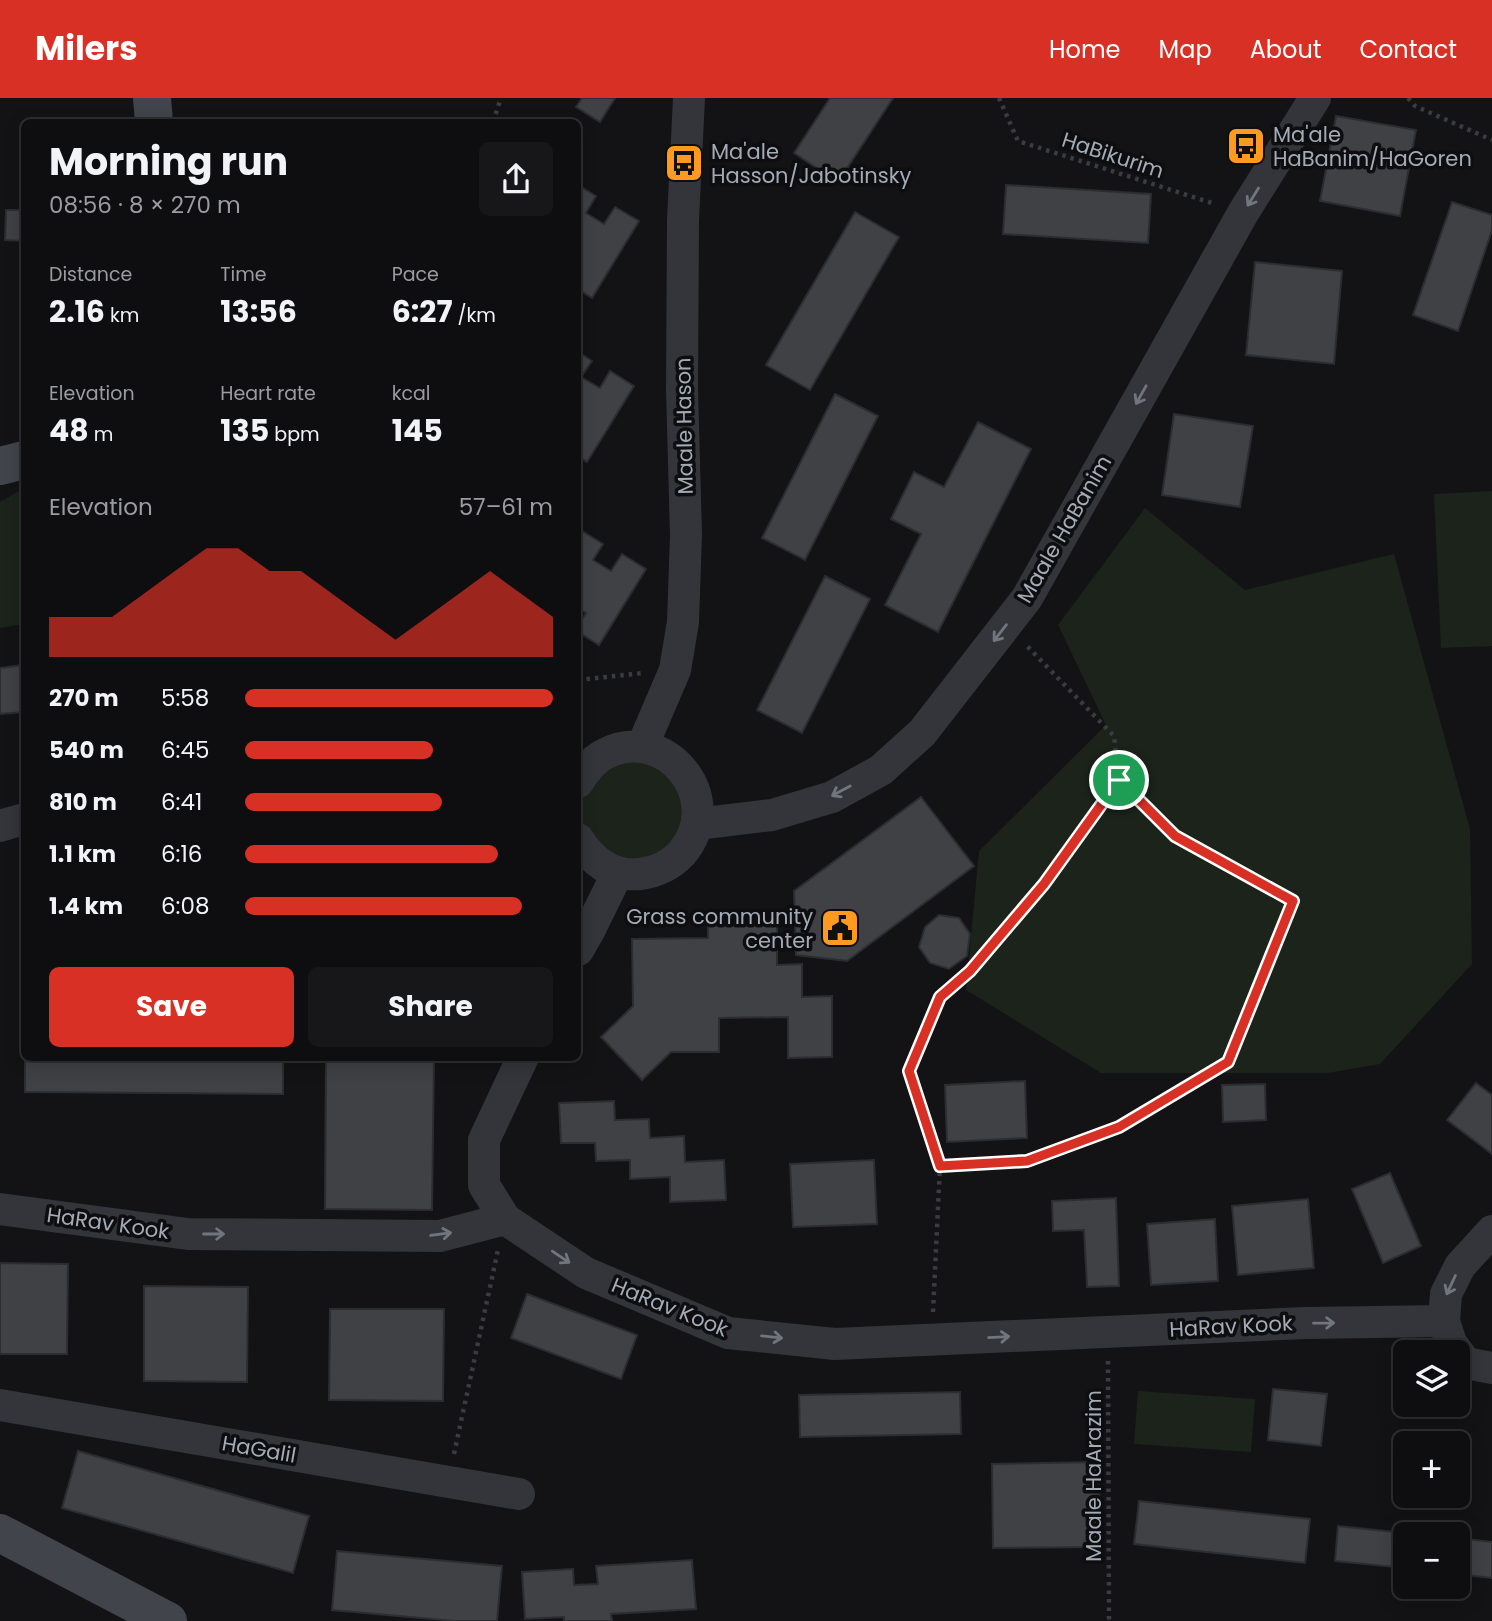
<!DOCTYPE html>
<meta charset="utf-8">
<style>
:root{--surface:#0e0e10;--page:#171719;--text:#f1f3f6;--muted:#9b9c9f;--line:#2e2e30;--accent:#d93025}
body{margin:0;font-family:Poppins,sans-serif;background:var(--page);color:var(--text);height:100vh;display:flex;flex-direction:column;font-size:26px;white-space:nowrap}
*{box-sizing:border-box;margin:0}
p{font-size:23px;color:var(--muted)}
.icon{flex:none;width:38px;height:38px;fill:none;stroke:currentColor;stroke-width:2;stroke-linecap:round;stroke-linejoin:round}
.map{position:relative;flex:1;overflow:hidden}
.panel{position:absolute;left:21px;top:21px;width:560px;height:942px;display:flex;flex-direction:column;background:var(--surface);border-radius:10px;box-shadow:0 4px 18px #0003,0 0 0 2px var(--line)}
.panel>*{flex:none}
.fabs{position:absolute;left:1393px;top:1242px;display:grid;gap:14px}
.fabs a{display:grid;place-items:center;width:77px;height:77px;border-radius:10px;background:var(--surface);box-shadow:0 4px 18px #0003,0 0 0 2px var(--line);font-size:35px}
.pin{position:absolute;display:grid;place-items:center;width:60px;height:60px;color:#fff;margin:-30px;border:4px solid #fff;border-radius:50%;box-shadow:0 2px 7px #0007}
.round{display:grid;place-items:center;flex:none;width:74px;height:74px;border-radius:10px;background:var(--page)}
.headline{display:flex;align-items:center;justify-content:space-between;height:119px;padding:0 28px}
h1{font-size:38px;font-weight:700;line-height:52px}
.figures{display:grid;grid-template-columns:repeat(3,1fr);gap:10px;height:119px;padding:7px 28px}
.figures div{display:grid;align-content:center}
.figures b{font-size:30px;font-weight:700}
.figures small{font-size:19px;font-weight:400}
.figures p{font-size:19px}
.chart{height:196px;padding:14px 28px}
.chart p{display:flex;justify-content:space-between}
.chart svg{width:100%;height:126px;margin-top:7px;fill:var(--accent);opacity:.7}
.primary-button{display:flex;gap:14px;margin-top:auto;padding:14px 28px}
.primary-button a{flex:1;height:80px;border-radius:10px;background:var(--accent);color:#fff;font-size:28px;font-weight:700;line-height:80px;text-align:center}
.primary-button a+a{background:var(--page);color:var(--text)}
ul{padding:0 28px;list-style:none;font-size:23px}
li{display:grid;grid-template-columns:112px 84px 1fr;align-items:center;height:52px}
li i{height:18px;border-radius:9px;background:var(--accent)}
header{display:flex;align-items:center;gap:42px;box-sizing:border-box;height:98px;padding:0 35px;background:var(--accent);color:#fff}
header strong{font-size:33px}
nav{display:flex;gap:38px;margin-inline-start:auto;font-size:24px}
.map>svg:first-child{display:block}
.green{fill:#1b231b}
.building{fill:#3f4145;stroke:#2c2d31;stroke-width:2}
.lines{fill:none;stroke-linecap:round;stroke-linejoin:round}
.path{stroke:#393c41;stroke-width:4.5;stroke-dasharray:3.5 5;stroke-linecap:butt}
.street{stroke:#33353a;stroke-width:32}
.secondary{stroke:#41444a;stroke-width:38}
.oneway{stroke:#71767e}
.route-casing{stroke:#fff;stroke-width:14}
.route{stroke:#d93025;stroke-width:9}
.labels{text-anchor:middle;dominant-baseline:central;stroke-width:7;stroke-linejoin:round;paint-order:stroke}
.poi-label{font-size:21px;fill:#a3abb6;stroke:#0e0e10;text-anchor:start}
.street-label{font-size:21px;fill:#a3abb6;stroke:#0e0e10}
</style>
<header>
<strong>Milers</strong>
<nav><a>Home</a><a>Map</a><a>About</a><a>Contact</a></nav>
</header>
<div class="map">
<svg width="1492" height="1523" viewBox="0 0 1492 1523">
<rect width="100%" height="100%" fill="#131315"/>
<g class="green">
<path d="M24,390v136l-24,4v-126z"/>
<path d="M1492,393v155l-51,2 -7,-154z"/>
<path d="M1145,410l100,82 149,-36 76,275 2,135 -92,100 -52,9h-227l-135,-83 13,-139 127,-126 -48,-100z"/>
<path d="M631,657l41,16 17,41 -20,40 -42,12 -38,-24 -9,-21 1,-22 10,-21z"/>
<path d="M1138,1293l117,8 -4,53 -117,-8z"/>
</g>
<g class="building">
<path d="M582,0h33l-15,24 -24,-15z"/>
<path d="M830,0h63l-55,84 -44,-29z"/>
<path d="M1336,18l80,14 -16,86 -80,-15z"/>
<path d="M24,48v95l-19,-1 1,-30h17z"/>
<path d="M578,87l18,11 -10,17 18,11 11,-17 24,14 -47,77 -14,-9z"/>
<path d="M1006,87l145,9 -3,49 -145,-9z"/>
<path d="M1452,104l40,13v15l-34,101 -45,-16z"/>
<path d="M855,114l44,25 -89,153 -44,-25z"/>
<path d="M1255,164l87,9 -8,93 -88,-9z"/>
<path d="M578,254l14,9 -11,16 19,11 10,-17 24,15 -47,76 -9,-6z"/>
<path d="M835,296l43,22 -73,144 -43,-22z"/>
<path d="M1174,316l79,12 -13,81 -78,-12z"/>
<path d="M978,324l53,27 -93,183 -53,-27 36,-71 -30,-15 23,-47 30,15z"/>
<path d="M579,431l24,15 -10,16 18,11 11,-17 24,15 -47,76 -21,-13v-6l8,-13 -8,-5v-77z"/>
<path d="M825,478l45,23 -68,134 -45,-23z"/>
<path d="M24,567v47l-24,2v-46z"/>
<path d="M921,699l53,69 -127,95 -51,-6 -2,-64z"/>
<path d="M939,817l20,3 11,16 -3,22 -18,13 -19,-6 -11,-16 6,-20z"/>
<path d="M708,827h69v40l25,-1v33l30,-1v61l-44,1v-41l-69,1v34h-48l-29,28 -41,-43 32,-31 -1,-67 76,-1z"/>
<path d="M25,959h258v37l-258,-2z"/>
<path d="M326,959l108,1 -2,152 -107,-1z"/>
<path d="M1025,983l2,57 -80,4 -2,-57z"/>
<path d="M1476,985l16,12v59l-45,-34z"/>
<path d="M1265,986l1,36 -43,2 -1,-37z"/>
<path d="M614,1003l1,19 34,-1 1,19 34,-2 1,26 39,-2 2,40 -56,2v-25l-40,2v-19l-34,1 -1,-18h-34l-2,-40z"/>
<path d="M874,1062l3,64 -84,3 -3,-63z"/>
<path d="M1390,1075l31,73 -38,17 -31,-74z"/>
<path d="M1116,1100l3,88 -32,1 -3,-57 -31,1 -1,-30z"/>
<path d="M1308,1101l6,69 -76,7 -6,-69z"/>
<path d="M1215,1121l3,62 -67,4 -4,-61z"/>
<path d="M0,1165l68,1 -1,90h-67z"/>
<path d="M144,1188l104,1 -1,95 -103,-1z"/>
<path d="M527,1196l110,41 -16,44 -110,-41z"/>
<path d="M330,1211h114l-1,92 -114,-1z"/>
<path d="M1273,1291l54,5 -6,52 -53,-6z"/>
<path d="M960,1294l1,42 -161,3 -1,-42z"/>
<path d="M78,1353l231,65 -16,57 -231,-65z"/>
<path d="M1099,1364l1,85 -107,1 -1,-84z"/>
<path d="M1139,1403l171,18 -5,44 -171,-19z"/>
<path d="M1338,1428l85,9h-18v33l-70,-7z"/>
<path d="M1458,1440l34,4v36l-34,-4z"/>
<path d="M337,1453l165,15 -5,55h-43l-122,-11z"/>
<path d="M692,1462l4,49 -85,5 1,7h-48v-4l-39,2 -3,-47 51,-3 1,16 24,-1 -2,-18z"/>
</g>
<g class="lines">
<g class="path">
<path d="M999,0l19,43 197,63"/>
<path d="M1408,0l7,8 77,34"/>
<path d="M493,24l8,-24"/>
<path d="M578,582l65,-7"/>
<path d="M940,1068l87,-5 92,-34 109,-65 65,-161 -118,-65 -56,-56"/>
<path d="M933,1214l7,-146 -31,-95 31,-74 30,-26 74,-87 75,-104 -5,-44 -88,-91"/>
<path d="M1108,1263l1,260"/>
<path d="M454,1356l44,-204"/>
</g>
<g class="street">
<path d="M642,649l33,-77 8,-48 3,-87 -4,-145 1,-170 6,-122"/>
<path d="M578,684c7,-11 14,-21 25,-27 61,-34 125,43 79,98 -11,12 -26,19 -42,21 -28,3 -48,-13 -62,-35"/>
<path d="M697,726l75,-9 60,-18 49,-27 41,-37 105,-135 216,-385 72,-115"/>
<path d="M0,728l24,-7"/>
<path d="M578,852l11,-19 29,-59"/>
<path d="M523,959l-39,83v45l21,34 81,54 142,60 107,11 471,-21 138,-2"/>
<path d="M0,1111l188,25 252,2 65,-17"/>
<path d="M1492,1133l-32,35 -14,28 -2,27 7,22 15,20 26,5"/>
<path d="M0,1307l519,89"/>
</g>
<g class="secondary">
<path d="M152,0l2,24"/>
<path d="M0,368l24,-6"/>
<path d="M0,1435l168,88"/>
</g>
</g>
<defs><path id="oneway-shaft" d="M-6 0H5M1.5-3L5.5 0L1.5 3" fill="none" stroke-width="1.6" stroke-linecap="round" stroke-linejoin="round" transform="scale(1.75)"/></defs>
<g class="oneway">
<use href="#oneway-shaft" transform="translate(1253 99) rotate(122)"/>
<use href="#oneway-shaft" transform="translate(1141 297) rotate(119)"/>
<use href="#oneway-shaft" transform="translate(1000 535) rotate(128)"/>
<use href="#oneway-shaft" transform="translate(841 693) rotate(152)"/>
<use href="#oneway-shaft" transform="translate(214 1136)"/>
<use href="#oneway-shaft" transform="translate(441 1136) rotate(-8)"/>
<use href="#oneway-shaft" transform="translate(561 1159) rotate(34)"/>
<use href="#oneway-shaft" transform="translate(1451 1187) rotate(115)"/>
<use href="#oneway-shaft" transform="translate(1324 1225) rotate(-1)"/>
<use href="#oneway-shaft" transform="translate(772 1239) rotate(6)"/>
<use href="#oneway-shaft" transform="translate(999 1239) rotate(-3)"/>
</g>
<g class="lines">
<defs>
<path id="route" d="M1119,682l56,56 118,65 -65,161 -109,65 -92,34 -87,5 -31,-95 31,-74 30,-26 74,-87z"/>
</defs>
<use href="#route" class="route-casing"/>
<use href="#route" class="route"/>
</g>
<defs>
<symbol id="bus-square" viewBox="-11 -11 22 22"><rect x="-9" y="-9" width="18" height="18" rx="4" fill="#ff9a20" stroke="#0e0e10"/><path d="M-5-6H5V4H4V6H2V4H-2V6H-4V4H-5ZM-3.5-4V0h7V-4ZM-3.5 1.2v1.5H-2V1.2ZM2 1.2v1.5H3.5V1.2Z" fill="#111"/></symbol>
<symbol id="civic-square" viewBox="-11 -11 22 22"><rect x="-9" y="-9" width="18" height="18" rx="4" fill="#ff9a20" stroke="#0e0e10"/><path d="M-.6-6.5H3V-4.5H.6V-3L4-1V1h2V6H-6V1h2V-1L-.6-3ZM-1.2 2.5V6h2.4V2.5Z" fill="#111"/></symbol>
</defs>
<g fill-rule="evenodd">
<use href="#bus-square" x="1224" y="26" width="44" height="44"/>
<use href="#bus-square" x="662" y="43" width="44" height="44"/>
<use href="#civic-square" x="818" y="808" width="44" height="44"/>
</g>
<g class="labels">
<g class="poi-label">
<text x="1273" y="36">Ma'ale<tspan x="1273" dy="24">HaBanim/HaGoren</tspan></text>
<text x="711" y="53">Ma'ale<tspan x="711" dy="24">Hasson/Jabotinsky</tspan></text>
<text x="813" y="818" text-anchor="end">Grass community<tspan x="813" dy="24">center</tspan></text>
</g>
<g class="street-label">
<text transform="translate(1113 57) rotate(18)">HaBikurim</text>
<text transform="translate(684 328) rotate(-91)">Maale Hason</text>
<text transform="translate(1064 431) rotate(-60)">Maale HaBanim</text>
<text transform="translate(108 1125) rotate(8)">HaRav Kook</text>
<text transform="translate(670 1209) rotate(22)">HaRav Kook</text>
<text transform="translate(1231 1228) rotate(-3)">HaRav Kook</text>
<text transform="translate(259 1351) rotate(10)">HaGalil</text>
<text transform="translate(1093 1378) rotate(-90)">Maale HaArazim</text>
</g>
</g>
</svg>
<div class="fabs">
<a><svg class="icon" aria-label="layers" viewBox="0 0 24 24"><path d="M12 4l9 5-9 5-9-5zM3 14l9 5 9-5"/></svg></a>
<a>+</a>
<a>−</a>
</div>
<div class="pin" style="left:1119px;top:682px;background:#1e9e55"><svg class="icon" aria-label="arrive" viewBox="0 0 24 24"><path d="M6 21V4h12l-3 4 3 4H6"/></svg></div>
<section class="panel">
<div class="headline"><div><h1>Morning run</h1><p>08:56 · 8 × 270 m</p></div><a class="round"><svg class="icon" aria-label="share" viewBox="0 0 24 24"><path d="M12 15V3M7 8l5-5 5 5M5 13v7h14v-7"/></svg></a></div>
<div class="figures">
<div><p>Distance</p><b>2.16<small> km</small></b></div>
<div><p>Time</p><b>13:56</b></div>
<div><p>Pace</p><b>6:27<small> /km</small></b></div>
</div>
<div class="figures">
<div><p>Elevation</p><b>48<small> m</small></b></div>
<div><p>Heart rate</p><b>135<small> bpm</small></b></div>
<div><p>kcal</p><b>145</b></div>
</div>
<div class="chart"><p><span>Elevation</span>57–61 m</p>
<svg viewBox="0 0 160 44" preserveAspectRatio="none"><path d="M0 44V30L10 30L20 30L30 22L40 14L50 6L60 6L70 14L80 14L90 22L100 30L110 38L120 30L130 22L140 14L150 22L160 30V44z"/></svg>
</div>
<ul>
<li><b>270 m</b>5:58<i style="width:100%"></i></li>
<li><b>540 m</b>6:45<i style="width:61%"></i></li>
<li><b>810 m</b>6:41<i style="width:64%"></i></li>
<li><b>1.1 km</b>6:16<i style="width:82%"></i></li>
<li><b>1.4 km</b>6:08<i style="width:90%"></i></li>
</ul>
<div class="primary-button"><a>Save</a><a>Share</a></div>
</section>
</div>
